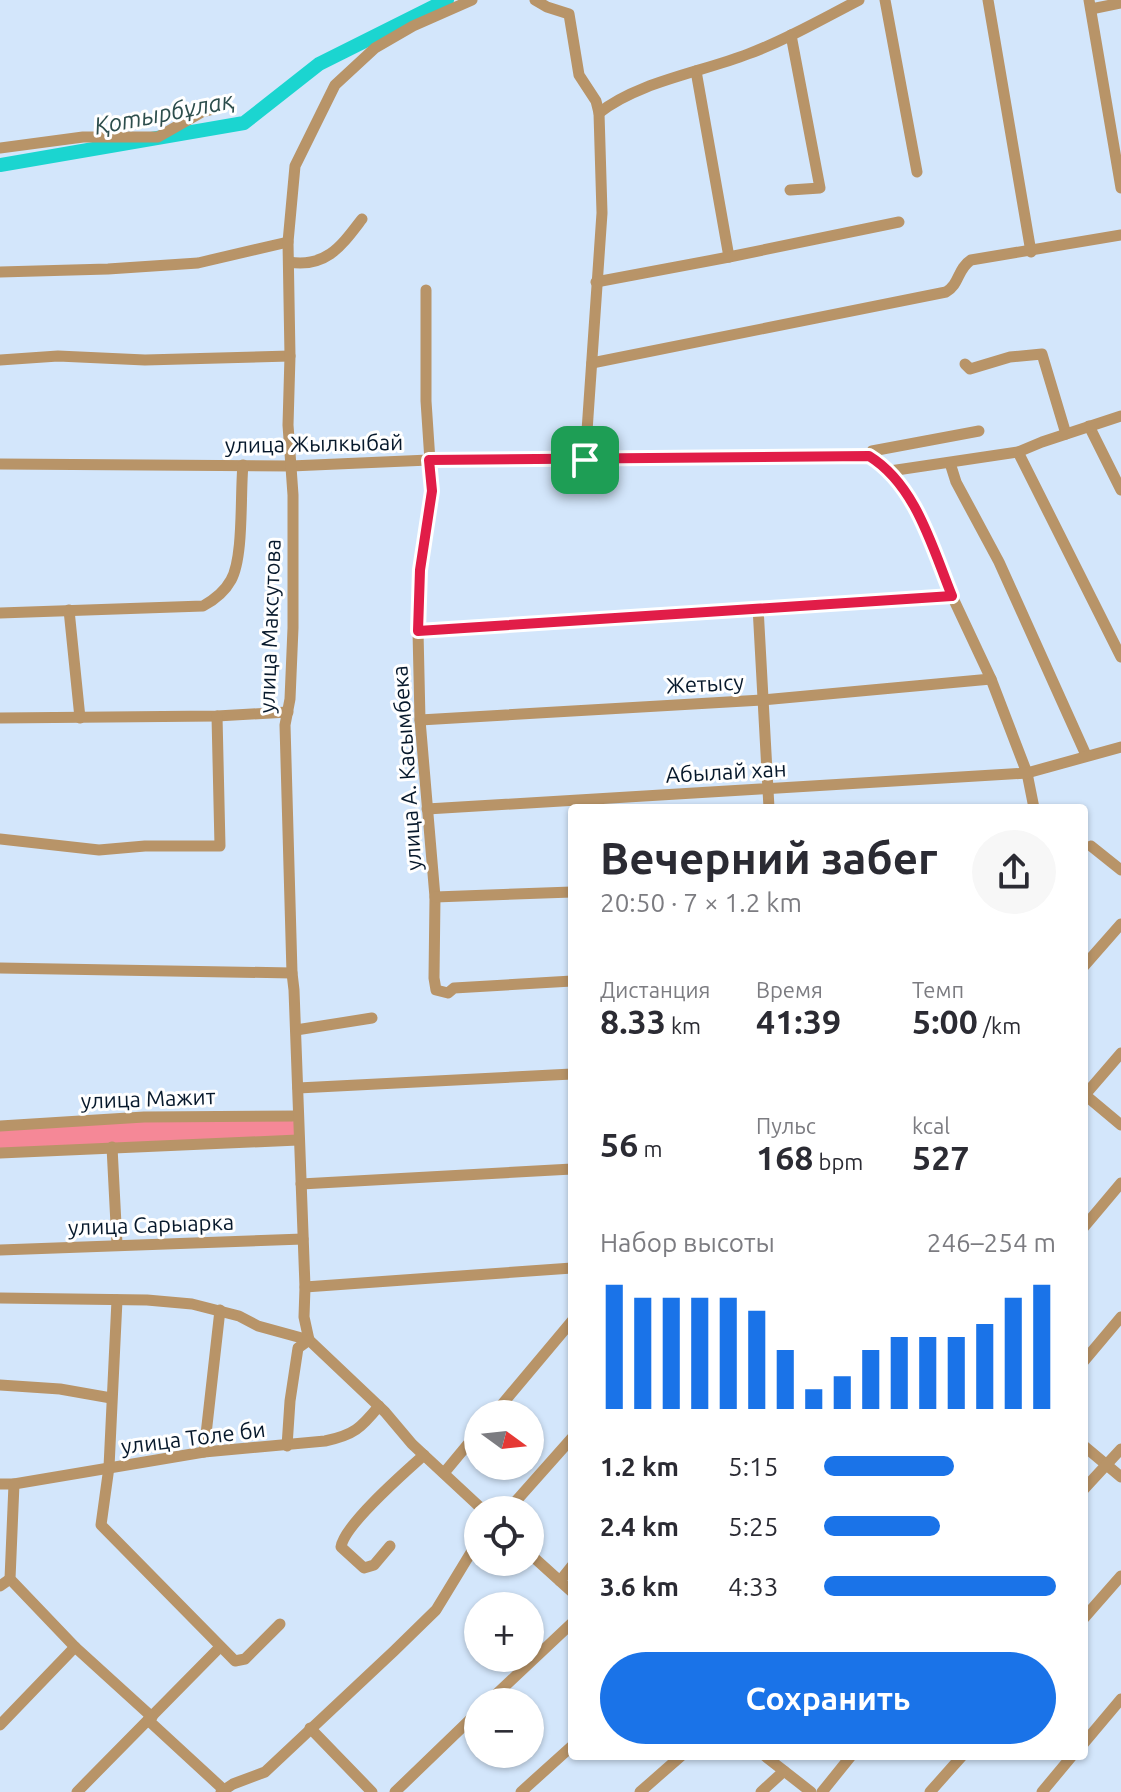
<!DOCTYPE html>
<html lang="ru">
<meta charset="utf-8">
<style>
:root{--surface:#fff;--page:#f7f7f7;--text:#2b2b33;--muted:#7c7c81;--accent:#1a73e8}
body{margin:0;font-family:Ubuntu,sans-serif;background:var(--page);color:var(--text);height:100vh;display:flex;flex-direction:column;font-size:30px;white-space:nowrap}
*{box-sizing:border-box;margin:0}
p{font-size:26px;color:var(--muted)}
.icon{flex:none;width:44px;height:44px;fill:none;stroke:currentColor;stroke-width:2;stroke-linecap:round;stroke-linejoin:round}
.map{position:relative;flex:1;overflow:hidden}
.panel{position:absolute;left:568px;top:804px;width:520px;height:956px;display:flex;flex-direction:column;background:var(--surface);border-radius:8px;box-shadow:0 2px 6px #0004}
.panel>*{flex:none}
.needle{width:52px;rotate:105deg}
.controls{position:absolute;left:464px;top:1400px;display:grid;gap:16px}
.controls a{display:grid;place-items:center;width:80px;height:80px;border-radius:50%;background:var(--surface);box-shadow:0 2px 6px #0004;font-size:40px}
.pin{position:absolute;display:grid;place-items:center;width:68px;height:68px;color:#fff;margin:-34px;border-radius:16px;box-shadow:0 4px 12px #0006}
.round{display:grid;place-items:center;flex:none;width:84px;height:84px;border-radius:42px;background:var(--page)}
.summary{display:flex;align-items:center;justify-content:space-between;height:136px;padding:0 32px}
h1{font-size:44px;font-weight:600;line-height:60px}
.metrics{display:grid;grid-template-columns:repeat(3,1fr);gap:12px;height:136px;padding:8px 32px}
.metrics div{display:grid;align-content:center}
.metrics b{font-size:34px;font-weight:600}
.metrics small{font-size:22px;font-weight:400}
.metrics p{font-size:22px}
.chart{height:224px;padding:16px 32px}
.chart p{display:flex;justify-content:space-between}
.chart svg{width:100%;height:144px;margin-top:8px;stroke:var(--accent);stroke-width:6}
.action{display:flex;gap:16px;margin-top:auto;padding:16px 32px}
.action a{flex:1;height:92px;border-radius:48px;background:var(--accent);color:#fff;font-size:32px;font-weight:600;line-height:92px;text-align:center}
ul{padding:0 32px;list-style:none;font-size:26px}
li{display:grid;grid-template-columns:128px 96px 1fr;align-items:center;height:60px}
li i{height:20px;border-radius:10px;background:var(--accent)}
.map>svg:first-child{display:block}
.forest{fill:#f58897}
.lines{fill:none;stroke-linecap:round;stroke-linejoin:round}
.river{stroke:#1bd5d0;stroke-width:14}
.minor{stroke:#b89468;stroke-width:11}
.route-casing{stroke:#fff;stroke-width:16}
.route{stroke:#e11d48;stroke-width:10}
.labels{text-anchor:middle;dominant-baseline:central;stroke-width:6;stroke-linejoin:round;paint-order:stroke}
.street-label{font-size:22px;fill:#07192c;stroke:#fff}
.water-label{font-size:24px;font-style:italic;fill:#2d4e4d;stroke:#fff}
</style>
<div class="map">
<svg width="1121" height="1792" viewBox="0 0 1121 1792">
<rect width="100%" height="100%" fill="#d3e6fb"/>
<path class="forest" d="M245,1116l56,6 -1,17 -300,15v-28z"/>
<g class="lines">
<path class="river" d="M0,165l244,-42 75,-59 128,-64"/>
<g class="minor">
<path d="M535,0l12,7 22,7 10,61 17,26 3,12 3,100 -17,247"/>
<path d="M885,0l32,172"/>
<path d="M988,0l43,252"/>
<path d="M1089,0l32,188"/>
<path d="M1091,9l30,-6"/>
<path d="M696,71l33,186 170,-35"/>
<path d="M599,113c38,-31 103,-41 149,-59 38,-14 74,-35 111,-54"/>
<path d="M0,148l83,-11h75l44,-25 12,-3"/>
<path d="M790,190l30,-2 -29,-153"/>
<path d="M289,262c38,6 53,-17 73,-43"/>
<path d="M0,272l108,-3 90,-6 90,-21"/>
<path d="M596,282l133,-25"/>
<path d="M426,290v111l6,90 -12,79 -2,61 2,89 15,177 -1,81 2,12 12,3 6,-5 118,-7"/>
<path d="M0,360l58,-4 87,4 145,-4"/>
<path d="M592,363l354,-71c14,-8 11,-23 25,-32l150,-25"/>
<path d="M965,364l5,5 40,-12 32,-3 24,80"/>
<path d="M1089,426l32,64"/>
<path d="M1018,452l103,205"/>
<path d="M869,456l21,15 32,50 30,75 39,83 36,94 7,35"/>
<path d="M869,456l3,-5 107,-20"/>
<path d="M950,463l6,19 43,80 87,193"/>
<path d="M0,464l291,2 138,-6 440,-4"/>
<path d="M890,471l128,-19 24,-10 79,-26"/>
<path d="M758,607l11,201"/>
<path d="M69,610l11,108"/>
<path d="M0,613l203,-7c11,-6 22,-15 28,-26 13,-23 9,-86 12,-115"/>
<path d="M418,631l534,-35"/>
<path d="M0,718l217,-2 71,-4"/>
<path d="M420,720l342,-20 229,-21"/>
<path d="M427,809l600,-36 94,-26"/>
<path d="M0,839l99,11 46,-4h75l-3,-130"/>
<path d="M1091,846l30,24"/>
<path d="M435,897l137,-5"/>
<path d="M1084,966l37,-42"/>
<path d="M0,968l292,5"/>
<path d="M296,1030l76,-12"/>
<path d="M298,1088l274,-14"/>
<path d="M1084,1094l37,31"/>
<path d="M1084,1096l37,-43"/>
<path d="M0,1126l144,-9 154,-1"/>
<path d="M112,1147l5,97"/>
<path d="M0,1153l298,-13"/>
<path d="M301,1184l271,-15"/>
<path d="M1084,1227l37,-44"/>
<path d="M0,1250l303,-11"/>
<path d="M305,1287l267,-19"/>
<path d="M0,1298l147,2 45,4 47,12 19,10 51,14 76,72 27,32 71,66"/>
<path d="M117,1300l-8,167 -8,58 134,136 10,-2 35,-35"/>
<path d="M309,1340l-5,-23 1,-30 -11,-297 -2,-17 -7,-248 5,-26 3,-71v-133l-5,-70 2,-69 -2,-114 7,-76 40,-81 40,-37 38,-22 59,-26"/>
<path d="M1084,1361l37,-44"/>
<path d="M0,1385l60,4 51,9"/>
<path d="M494,1414l78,-93"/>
<path d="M287,1446l3,-45 8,-53 11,-8"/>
<path d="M1084,1446l37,31"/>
<path d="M204,1452l16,-142"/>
<path d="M444,1473l34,-41"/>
<path d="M0,1484h14l190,-32 121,-11c29,-6 36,-13 54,-35"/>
<path d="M14,1484l-4,95 65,68 77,70"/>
<path d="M1084,1489l37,-40"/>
<path d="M508,1510l64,-72"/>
<path d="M390,1546l-16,19 -10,3 -23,-21c3,-22 64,-75 83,-92"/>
<path d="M530,1554l42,38"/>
<path d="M560,1581l12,-15"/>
<path d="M0,1586l10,-7"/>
<path d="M1084,1618l37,-42"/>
<path d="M488,1702l84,-79"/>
<path d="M148,1720l76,70"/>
<path d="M0,1725l75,-78"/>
<path d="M310,1728l62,64"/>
<path d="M1084,1743l37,-44"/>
<path d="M765,1756l46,36"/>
<path d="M77,1792l143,-145"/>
<path d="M221,1792l12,-8 32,-12 129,-121 42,-41 42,-69"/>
<path d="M395,1792l83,-80"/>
<path d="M521,1792l51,-46"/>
<path d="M640,1792l41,-36"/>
<path d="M761,1792l23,-21"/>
<path d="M822,1792l29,-36"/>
<path d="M930,1792l32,-36"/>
<path d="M1042,1792l30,-36"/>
</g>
</g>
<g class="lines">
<defs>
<path id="route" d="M869,456c47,29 63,91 83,140l-534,35 2,-61 12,-79 -3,-31z"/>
</defs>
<use href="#route" class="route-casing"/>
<use href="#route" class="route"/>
</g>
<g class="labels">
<g class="street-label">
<text transform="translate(314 443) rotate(-1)">улица Жылкыбай</text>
<text transform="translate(269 626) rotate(-88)">улица Максутова</text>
<text transform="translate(705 683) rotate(-3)">Жетысу</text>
<text transform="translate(406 768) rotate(-94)">улица А. Касымбека</text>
<text transform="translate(726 771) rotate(-3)">Абылай хан</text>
<text transform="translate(148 1098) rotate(-2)">улица Мажит</text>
<text transform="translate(151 1224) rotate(-2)">улица Сарыарка</text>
<text transform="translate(193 1437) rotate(-7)">улица Толе би</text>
</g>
<g class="water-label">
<text transform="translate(164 113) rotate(-11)">Қотырбұлақ</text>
</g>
</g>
</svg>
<div class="controls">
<a><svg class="needle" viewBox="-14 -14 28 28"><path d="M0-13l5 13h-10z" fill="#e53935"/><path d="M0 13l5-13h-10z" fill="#7c7c81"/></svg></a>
<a><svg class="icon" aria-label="locate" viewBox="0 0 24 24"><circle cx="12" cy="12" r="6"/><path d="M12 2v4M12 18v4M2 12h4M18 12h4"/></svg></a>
<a>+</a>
<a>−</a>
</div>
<div class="pin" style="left:585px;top:460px;background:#1e9e55"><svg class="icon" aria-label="arrive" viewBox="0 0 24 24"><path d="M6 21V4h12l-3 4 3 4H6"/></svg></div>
<section class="panel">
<div class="summary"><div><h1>Вечерний забег</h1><p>20:50 · 7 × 1.2 km</p></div><a class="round"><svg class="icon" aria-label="share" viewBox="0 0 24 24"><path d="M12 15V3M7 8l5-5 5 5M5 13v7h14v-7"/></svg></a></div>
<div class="metrics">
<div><p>Дистанция</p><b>8.33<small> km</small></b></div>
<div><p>Время</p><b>41:39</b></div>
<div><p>Темп</p><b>5:00<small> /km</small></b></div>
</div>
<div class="metrics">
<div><b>56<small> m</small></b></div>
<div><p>Пульс</p><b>168<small> bpm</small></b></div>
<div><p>kcal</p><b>527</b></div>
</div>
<div class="chart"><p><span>Набор высоты</span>246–254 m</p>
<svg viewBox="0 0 160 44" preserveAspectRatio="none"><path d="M5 44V6M15 44V10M25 44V10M35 44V10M45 44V10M55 44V14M65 44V26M75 44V38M85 44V34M95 44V26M105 44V22M115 44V22M125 44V22M135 44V18M145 44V10M155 44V6"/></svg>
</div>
<ul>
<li><b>1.2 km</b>5:15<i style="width:56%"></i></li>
<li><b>2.4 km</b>5:25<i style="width:50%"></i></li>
<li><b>3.6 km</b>4:33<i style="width:100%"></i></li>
</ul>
<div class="action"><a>Сохранить</a></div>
</section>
</div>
